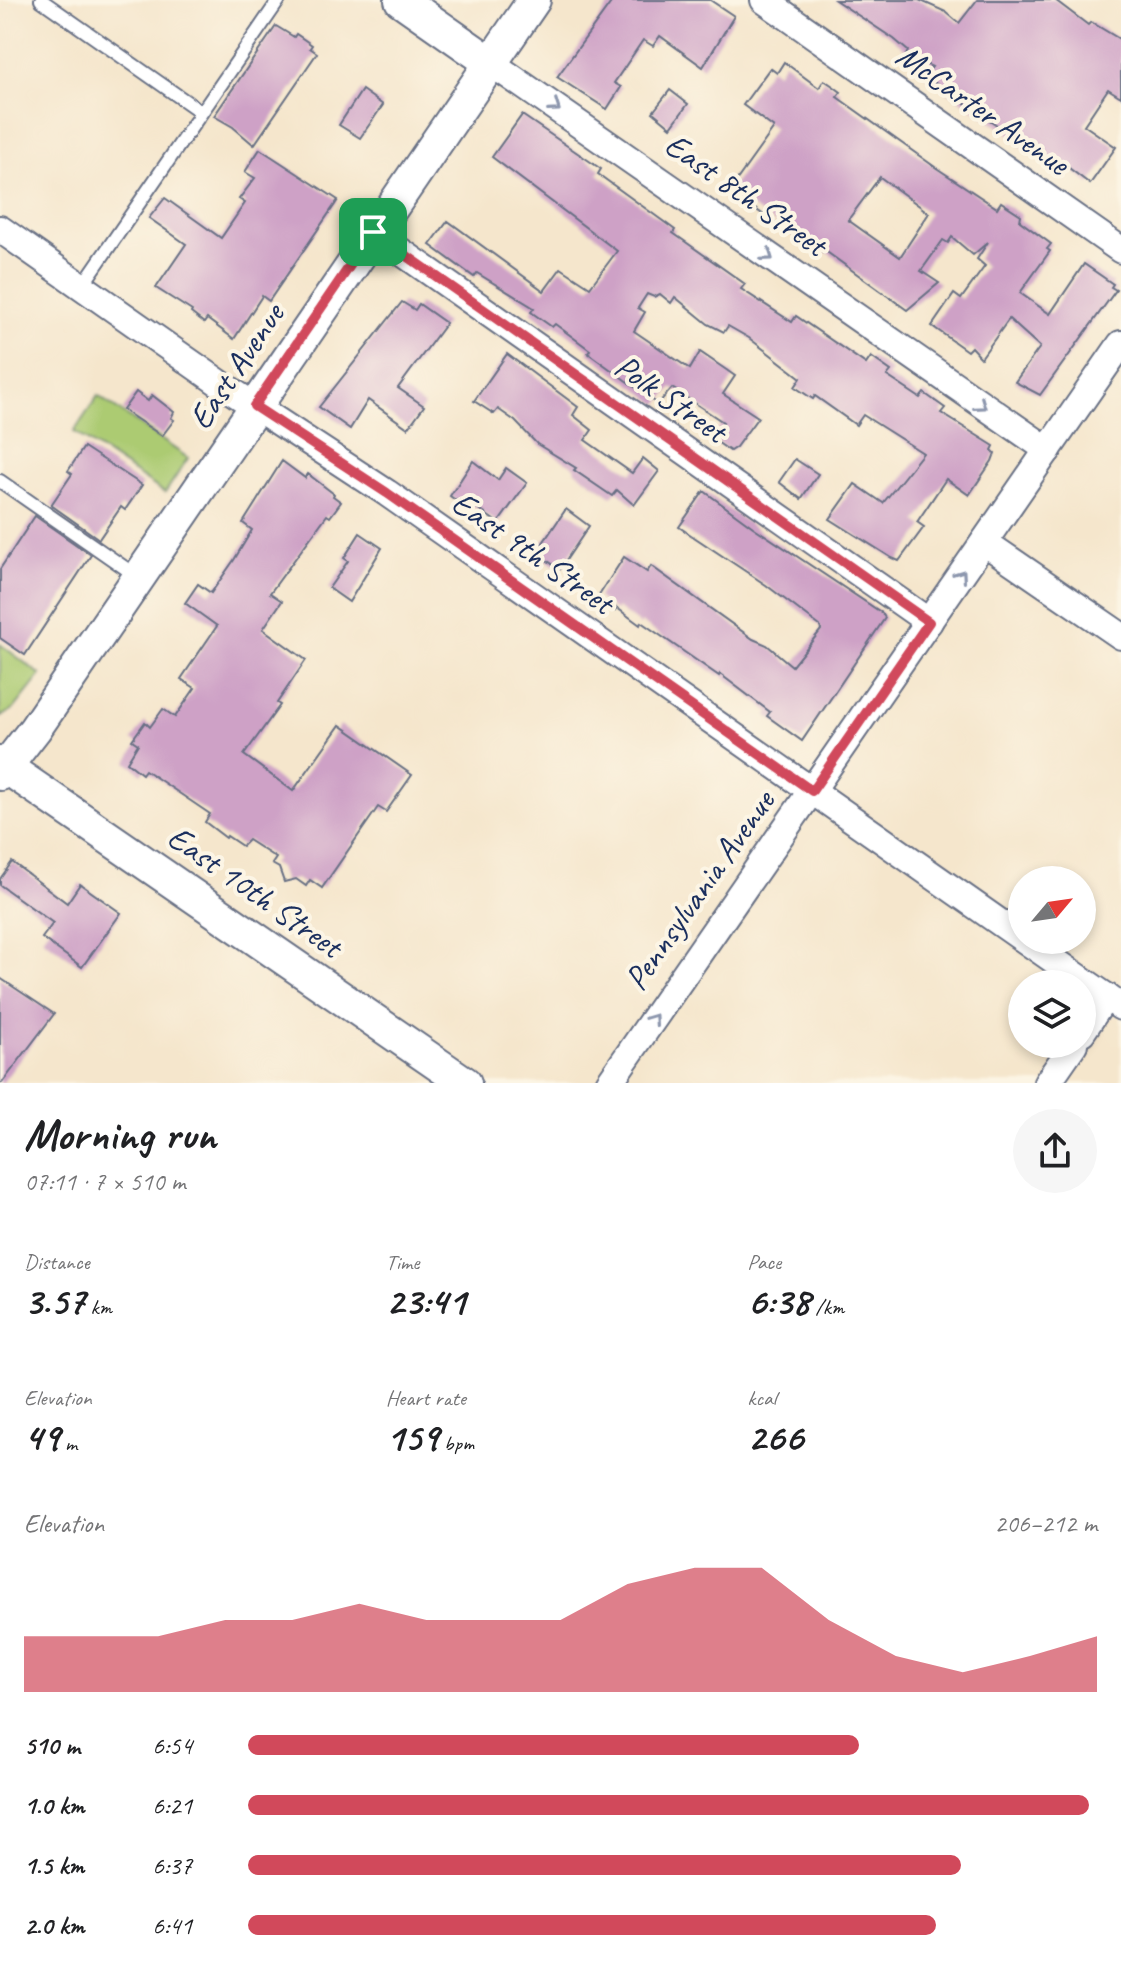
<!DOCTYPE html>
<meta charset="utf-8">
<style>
:root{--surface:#fff;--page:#f6f6f6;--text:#202124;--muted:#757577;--accent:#d1495b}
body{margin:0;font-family:Caveat,sans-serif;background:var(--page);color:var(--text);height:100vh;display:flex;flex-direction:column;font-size:30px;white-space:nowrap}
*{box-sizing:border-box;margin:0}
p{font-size:26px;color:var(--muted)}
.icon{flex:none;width:44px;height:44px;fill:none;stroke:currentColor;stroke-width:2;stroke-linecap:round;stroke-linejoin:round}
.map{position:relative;height:1083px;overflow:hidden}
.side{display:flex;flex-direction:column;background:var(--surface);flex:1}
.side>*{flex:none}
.needle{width:52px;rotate:61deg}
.tools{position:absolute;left:1008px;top:866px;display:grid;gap:16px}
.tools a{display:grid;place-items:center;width:88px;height:88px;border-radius:50%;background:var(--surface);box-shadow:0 4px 12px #0003;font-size:40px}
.pin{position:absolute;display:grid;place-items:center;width:68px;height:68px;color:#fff;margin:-34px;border-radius:16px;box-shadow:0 4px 12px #0006}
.round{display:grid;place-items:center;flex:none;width:84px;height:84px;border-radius:42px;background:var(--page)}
.overview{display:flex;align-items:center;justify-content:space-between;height:136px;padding:0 24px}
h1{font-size:44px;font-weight:800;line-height:60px}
.stats{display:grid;grid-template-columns:repeat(3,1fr);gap:12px;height:136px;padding:8px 24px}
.stats div{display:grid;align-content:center}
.stats b{font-size:40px;font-weight:800}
.stats small{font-size:22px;font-weight:400}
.stats p{font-size:22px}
.chart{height:224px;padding:16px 24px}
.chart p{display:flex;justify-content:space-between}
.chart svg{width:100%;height:144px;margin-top:8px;fill:var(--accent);opacity:.7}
ul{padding:0 24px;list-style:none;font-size:26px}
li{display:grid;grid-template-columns:128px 96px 1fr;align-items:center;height:60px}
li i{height:20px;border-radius:10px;background:var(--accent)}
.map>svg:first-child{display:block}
.green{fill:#accb72;stroke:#647d68;stroke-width:2}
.building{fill:#cea1c6;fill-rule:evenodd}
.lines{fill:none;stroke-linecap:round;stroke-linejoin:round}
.service-casing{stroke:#676f84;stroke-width:16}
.minor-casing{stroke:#676f84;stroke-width:30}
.tertiary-casing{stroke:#676f84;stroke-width:36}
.service{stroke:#fff;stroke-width:12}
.minor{stroke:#fff;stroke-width:26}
.tertiary{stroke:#fff;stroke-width:32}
.oneway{stroke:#8d97ae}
.route-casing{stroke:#fff;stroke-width:16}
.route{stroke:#d1495b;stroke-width:10}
.labels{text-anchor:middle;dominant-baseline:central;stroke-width:8;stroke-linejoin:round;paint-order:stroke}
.street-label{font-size:34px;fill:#1b2f5e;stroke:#fcf5e5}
</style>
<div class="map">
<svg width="1121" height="1083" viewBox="0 0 1121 1083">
<rect width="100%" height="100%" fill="#fcf5e5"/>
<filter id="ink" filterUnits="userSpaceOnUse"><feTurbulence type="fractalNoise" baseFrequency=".0125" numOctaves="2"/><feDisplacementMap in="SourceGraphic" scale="16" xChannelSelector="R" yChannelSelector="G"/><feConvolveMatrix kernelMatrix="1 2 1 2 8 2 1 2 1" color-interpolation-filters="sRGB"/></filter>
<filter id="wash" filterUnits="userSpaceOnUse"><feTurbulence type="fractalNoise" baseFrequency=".006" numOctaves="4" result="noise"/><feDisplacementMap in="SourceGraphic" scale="32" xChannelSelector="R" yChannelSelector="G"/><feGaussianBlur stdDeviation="1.8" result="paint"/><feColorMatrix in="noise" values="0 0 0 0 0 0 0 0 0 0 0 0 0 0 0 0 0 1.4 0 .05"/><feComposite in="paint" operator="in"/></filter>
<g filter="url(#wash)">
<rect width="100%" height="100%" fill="#f5e6cc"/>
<g class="green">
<path d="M98,396l90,62 -23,35 -91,-61z"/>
<path d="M0,644l41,31 -27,34 -14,8z"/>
</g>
<g id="blocks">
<g class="building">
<path d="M613,0h97l24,16 -31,51 -43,-31 -7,10 -10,-6 -29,43 7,4 -14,22 -50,-32z"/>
<path d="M835,0h84l27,12 13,11 18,-23h78l33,25 3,-3 30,18v57l-13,-8 -24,36 32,22 -26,37 -29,-22 -3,5 -25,-17 -2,3 -20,-14 2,-3 -88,-60 7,-9 -26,-12 2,-4 -14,-12z"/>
<path d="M276,26l18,11 2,-3 16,11 -2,3 7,5 -63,92 -21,-18 -19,-11z"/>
<path d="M784,62l35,26 5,-8 9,6 8,6 -4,5 98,70 62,41 4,-6 20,13 -1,6 31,23 -4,5 3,2 -30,42 30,21 34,-50 29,20 -2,3 5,3 -76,105 -25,-13 25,-35 -31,-28 -28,39 -10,-11 -4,4 -35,-25 22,-32 7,5 24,-33 -8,-7 11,-17 -15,13 -21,-18 -4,6 -5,-3 -22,31 18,12 -32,27 -83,-60 -1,2 -28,-21 -2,4 -64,-44 45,-63 -31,-23 27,-37 7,5zM880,177l49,36 -29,44 -52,-37z"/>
<path d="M362,90l21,15 -23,33 -21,-13z"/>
<path d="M670,90l18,14 -17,23 -18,-15z"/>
<path d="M522,115l79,54 -3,5 69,50 8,6 -2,3 72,51 -4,5 51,33 4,-6 70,48 5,-7 20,14 -4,5 33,22 4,-5 21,15 -4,5 53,33 -2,4 3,3 -3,8 -23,34 -23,-16 -29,43 7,5 -25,34 -7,-3 -62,-39 25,-35 28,19 40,-50 -60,-38 -7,10 -41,-29 -2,3 -18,-12 6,-9 -52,-40 -21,-12 -4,6 -16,-8 -33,-27 -4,6 -11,-9 -6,3 -7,-3 -9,14 7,4 -11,19 56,38 10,-17 25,17 10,7 -12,18 35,23 -22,30 -6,4 -16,-11 4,-6 -2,-2 7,-10 -51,-34 -14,16 -70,-51 2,-3 -35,-26 -3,3 -21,-15 3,-4 -57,-35 -3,4 -44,-32 18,-24 96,70 17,-23 29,19 27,-36 -125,-94z"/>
<path d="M260,149l78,51 -69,101 -7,-5 -28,43 -27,-20 -3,4 -13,-10 1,-2 -36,-23 30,-44 -37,-26 16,-20 56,40 24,-35 -6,-4 16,-21 -10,-6z"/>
<path d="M402,302l13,8 4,-6 27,19 -48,65 26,18 -16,22 -40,-28 -18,29 -31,-22z"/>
<path d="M507,354l71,53 -5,8 19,15 -7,10 47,33 11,-15 16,13 -25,34 -17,-15 -5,6 -38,-26 2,-2 -39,-24 -22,-23 -17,-12 -4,5 -20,-13z"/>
<path d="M136,392l12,9 4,-6 22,17 -3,6 3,2 -12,16 -39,-26z"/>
<path d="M84,447l58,38 -17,25 -4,-3 -22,32 -48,-34 21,-31 -4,-3z"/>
<path d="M795,459l23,15 -17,25 -22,-17z"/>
<path d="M282,461l23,17 3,-4 26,20 -1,2 8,6 -11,15 -3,-2 -57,78 12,8 -19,28 43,31 -29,43 3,2 -36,50 49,36 47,-66 72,50 -26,37 -8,-5 -56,81 -12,-8 -4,6 -10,-7 -12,3 -5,-14 -7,-4 4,-6 -28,-18 -6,6 -15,-10 -1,2 -21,-16 5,-8 -65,-44 -3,4 -15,-12 11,-18 -6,-4 13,-18 5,5 13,-18 12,8 20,-29 -14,-9 36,-53 -32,-23 13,-19 13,9 23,-33 18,-30 -9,-7z"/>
<path d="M473,461l25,19 8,-12 21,15 -29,40 -25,-18 -4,5 -19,-14z"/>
<path d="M704,491l49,36 129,86 3,5 -83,123 -35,-25 3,-4 -50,-38 -1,2 -78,-54 -1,3 -23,-17 -2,3 -17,-14 26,-40 23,15 4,-6 102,73 14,6 25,21 29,-36 -1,-4 -54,-41 -87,-58z"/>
<path d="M566,509l23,17 -29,43 -24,-16z"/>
<path d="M35,516l56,39 -66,100 -25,-17v-69z"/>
<path d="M360,533l22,15 -33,54 -20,-14 19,-27 -4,-3z"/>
<path d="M12,862l55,41 13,-19 41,29 -39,54 -40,-29 11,-15 -53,-38v-6z"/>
<path d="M0,978l54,36 -52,69h-2z"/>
</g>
</g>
</g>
<g filter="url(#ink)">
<use href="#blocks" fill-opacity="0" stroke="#676f84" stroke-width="2"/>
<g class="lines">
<defs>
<g id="service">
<path d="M41,0l160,112"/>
<path d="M82,286l197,-286"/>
<path d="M0,481l138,96"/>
</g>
<g id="minor">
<path d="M764,0l357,250"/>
<path d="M491,63l557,387"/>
<path d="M0,229l218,153 169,111 635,445"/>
<path d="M373,232l556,390"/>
<path d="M984,542l137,94"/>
<path d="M1025,940l96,67"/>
<path d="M1082,1032l24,-36"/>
<path d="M609,1083l512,-739"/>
<path d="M1047,1083l27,-39"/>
</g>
<g id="tertiary">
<path d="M401,0l90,63"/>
<path d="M0,763l465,320"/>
<path d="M0,774l35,-45 499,-729"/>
</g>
</defs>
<use href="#service" class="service-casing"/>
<use href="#minor" class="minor-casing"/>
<use href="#tertiary" class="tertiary-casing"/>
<use href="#service" class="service"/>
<use href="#minor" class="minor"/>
<use href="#tertiary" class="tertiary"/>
</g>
<defs><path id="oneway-chevron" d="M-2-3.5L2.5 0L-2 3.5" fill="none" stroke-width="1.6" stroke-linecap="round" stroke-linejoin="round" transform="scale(2)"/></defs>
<g class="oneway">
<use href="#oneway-chevron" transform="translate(555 107) rotate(35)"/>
<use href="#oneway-chevron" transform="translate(768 256) rotate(35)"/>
<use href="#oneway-chevron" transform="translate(981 405) rotate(35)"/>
<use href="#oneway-chevron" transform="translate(961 575) rotate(-55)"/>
<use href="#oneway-chevron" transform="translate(653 1019) rotate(-55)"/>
</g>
</g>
<g class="lines" filter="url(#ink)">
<defs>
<path id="route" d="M373,232l556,390 -117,169 -425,-298 -133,-87z"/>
</defs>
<use href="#route" class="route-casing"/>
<use href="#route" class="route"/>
</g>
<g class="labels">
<g class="street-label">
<text transform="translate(983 109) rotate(35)">McCarter Avenue</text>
<text transform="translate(746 194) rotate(35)">East 8th Street</text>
<text transform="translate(236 366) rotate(-56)">East Avenue</text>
<text transform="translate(671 398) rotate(35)">Polk Street</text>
<text transform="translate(533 552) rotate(35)">East 9th Street</text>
<text transform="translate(699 890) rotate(-55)">Pennsylvania Avenue</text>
<text transform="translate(255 891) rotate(35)">East 10th Street</text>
</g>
</g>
</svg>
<div class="tools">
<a><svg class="needle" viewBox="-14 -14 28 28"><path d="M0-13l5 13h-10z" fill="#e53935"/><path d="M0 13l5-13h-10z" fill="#757577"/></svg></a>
<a><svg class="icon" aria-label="layers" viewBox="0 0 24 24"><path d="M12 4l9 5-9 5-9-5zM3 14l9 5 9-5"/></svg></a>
</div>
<div class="pin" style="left:373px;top:232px;background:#1e9e55"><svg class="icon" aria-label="arrive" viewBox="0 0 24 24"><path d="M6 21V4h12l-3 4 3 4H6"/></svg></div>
</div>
<section class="side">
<div class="overview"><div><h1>Morning run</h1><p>07:11 · 7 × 510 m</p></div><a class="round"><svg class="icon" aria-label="share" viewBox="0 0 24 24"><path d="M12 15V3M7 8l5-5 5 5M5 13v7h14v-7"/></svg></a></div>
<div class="stats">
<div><p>Distance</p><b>3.57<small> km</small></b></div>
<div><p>Time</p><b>23:41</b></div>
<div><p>Pace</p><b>6:38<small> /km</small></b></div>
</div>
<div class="stats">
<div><p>Elevation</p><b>49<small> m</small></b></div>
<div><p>Heart rate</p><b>159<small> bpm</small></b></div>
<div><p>kcal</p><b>266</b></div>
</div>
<div class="chart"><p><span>Elevation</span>206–212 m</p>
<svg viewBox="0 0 160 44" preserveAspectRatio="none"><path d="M0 44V27L10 27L20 27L30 22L40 22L50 17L60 22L70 22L80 22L90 11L100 6L110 6L120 22L130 33L140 38L150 33L160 27V44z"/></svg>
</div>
<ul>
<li><b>510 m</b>6:54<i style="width:72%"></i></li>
<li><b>1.0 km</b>6:21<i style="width:99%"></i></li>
<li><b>1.5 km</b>6:37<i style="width:84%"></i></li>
<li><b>2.0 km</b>6:41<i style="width:81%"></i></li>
</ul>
</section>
